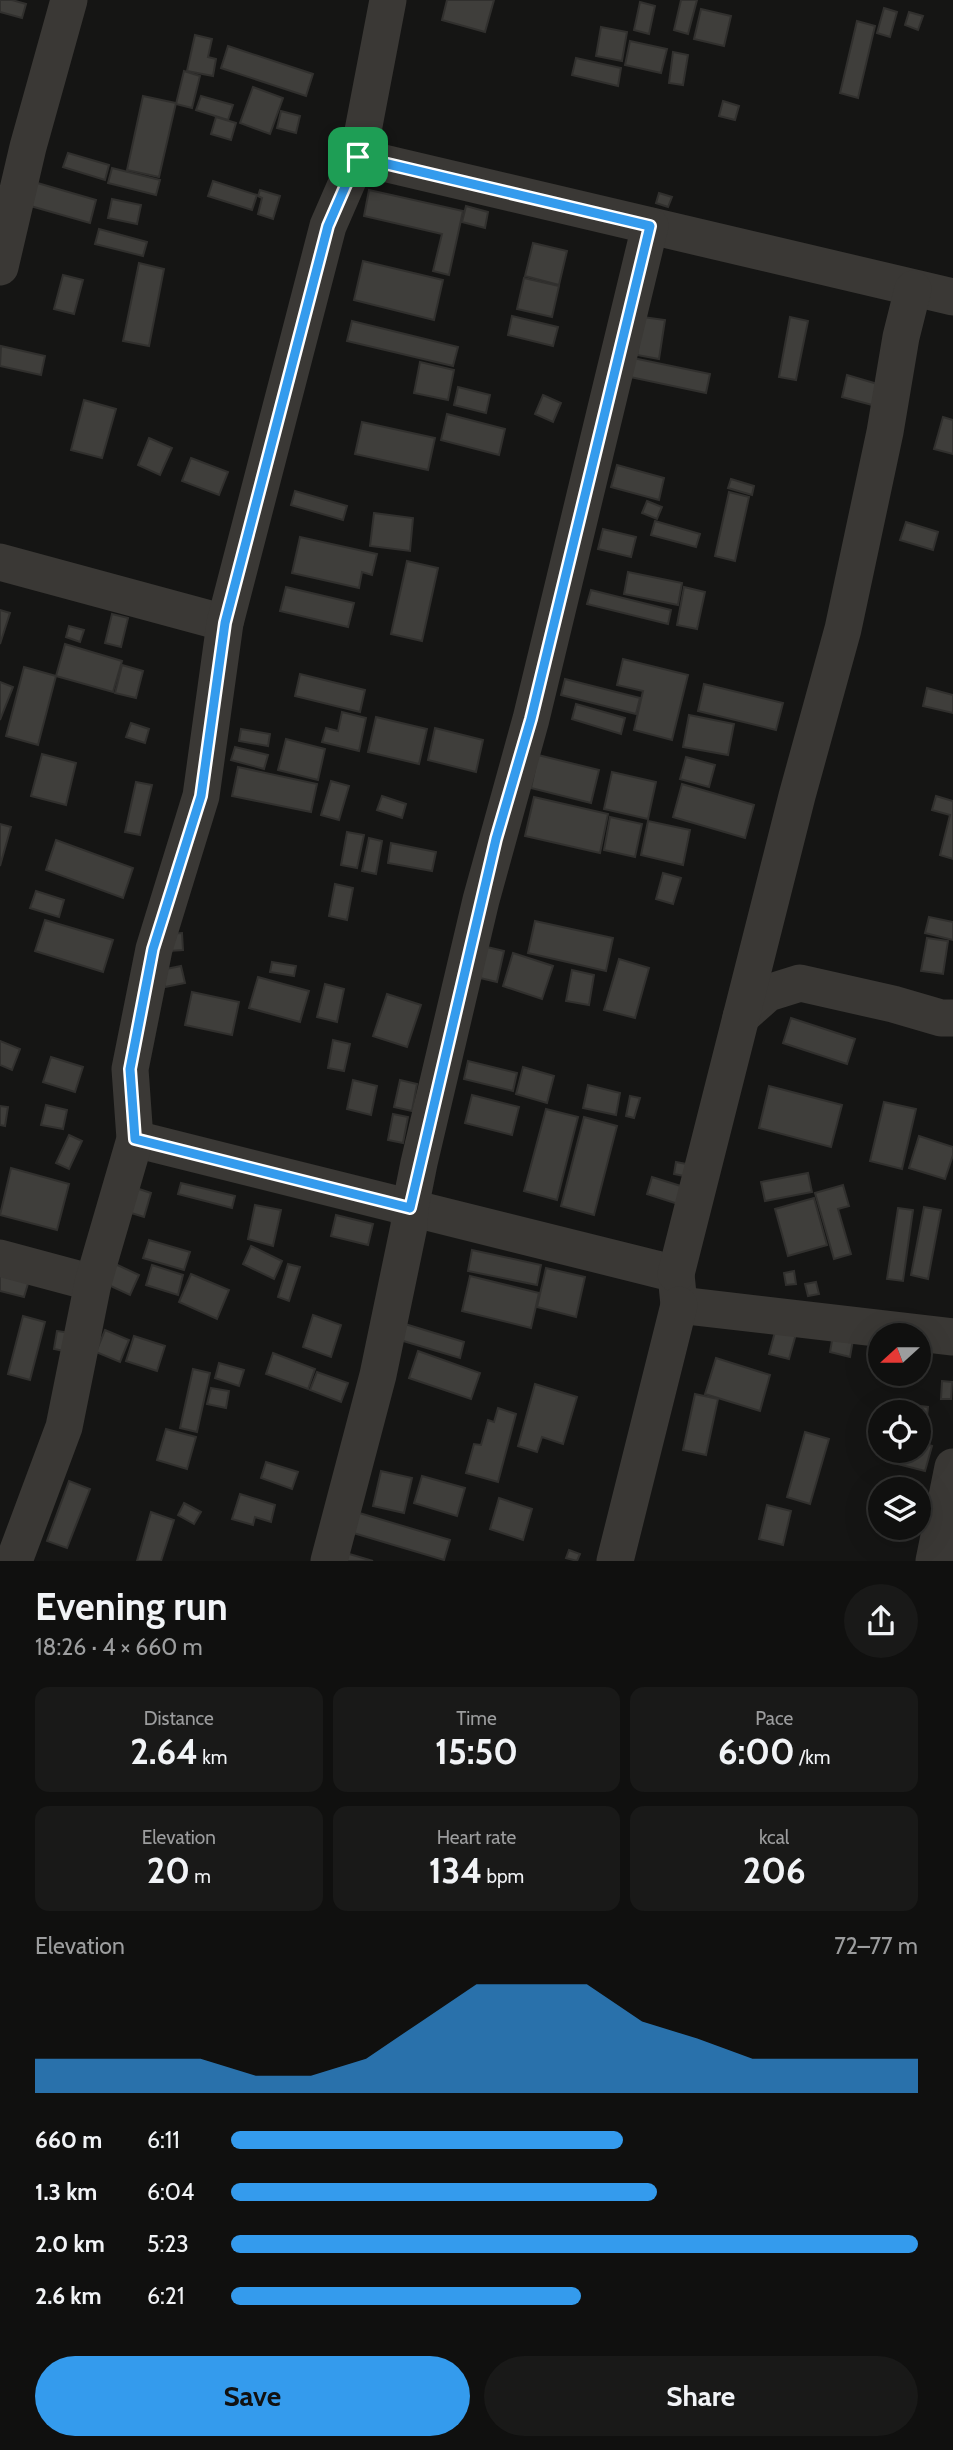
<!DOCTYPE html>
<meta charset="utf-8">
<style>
:root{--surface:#10100f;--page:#191918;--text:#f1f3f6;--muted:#9c9d9e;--line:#30302f;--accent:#349bed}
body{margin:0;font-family:Cabin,sans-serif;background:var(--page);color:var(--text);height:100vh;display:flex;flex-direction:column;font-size:26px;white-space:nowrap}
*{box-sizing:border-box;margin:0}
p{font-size:23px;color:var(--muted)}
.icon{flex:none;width:38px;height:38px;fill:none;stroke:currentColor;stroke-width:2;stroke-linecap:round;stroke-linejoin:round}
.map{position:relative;height:1561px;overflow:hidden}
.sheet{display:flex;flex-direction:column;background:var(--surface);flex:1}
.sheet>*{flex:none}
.needle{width:46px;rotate:249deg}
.buttons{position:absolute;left:868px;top:1323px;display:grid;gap:14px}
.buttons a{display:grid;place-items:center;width:63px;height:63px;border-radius:50%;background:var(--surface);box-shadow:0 7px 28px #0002,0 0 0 2px var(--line);font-size:35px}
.pin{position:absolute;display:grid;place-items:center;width:60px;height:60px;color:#fff;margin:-30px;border-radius:14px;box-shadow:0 4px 10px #0006}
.round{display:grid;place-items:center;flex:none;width:74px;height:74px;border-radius:37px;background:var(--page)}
.summary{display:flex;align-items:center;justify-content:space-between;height:119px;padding:0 35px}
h1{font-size:38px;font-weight:700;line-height:52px}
.metrics{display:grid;grid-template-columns:repeat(3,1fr);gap:10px;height:119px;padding:7px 35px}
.metrics div{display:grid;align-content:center;border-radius:14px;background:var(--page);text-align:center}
.metrics b{font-size:35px;font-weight:700}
.metrics small{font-size:19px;font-weight:400}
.metrics p{font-size:19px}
.chart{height:196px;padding:14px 35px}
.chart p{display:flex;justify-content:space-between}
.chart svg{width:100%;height:126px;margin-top:7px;fill:var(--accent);opacity:.7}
.button{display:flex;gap:14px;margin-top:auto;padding:14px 35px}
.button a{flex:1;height:80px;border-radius:42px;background:var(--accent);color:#111;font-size:28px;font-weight:700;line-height:80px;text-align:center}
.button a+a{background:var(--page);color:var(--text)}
ul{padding:0 35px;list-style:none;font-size:23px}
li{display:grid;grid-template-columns:112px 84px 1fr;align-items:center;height:52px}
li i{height:18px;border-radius:9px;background:var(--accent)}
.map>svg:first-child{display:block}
.building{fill:#3f3e3b;stroke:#31302e;stroke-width:2}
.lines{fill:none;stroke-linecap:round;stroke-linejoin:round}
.minor{stroke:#3a3835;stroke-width:37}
.route-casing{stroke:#fff;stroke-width:14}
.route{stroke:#349bed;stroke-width:9}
</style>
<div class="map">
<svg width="953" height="1561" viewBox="0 0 953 1561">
<rect width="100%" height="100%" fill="#151514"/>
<g class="building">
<path d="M0,0h12l14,4 -4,14 -22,-6z"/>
<path d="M447,0h47l-9,32 -43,-12z"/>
<path d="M681,0h16l-9,34 -14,-4z"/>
<path d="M640,2l15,4 -6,28 -15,-4z"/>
<path d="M884,8l13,4 -7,25 -13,-4z"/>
<path d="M701,9l30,7 -7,30 -30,-7z"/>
<path d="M909,12l14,4 -5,14 -13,-5z"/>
<path d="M857,21l18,5 -17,72 -18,-5z"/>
<path d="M601,27l26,5 -5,29 -26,-5z"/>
<path d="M195,35l17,4 -4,18 8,2 -3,17 -26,-5z"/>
<path d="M630,41l37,8 -6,24 -36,-8z"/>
<path d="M228,46l85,28 -7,22 -85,-28z"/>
<path d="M673,52l15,3 -5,30 -14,-2z"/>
<path d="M576,58l45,10 -3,18 -46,-11z"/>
<path d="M184,71l16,5 -8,32 -16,-4z"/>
<path d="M253,87l30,11 -13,36 -30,-11z"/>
<path d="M143,96l33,7 -17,74 -32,-7z"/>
<path d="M201,96l32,9 -5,15 -32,-10z"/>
<path d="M723,101l16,5 -4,14 -16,-4z"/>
<path d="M281,111l19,5 -4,17 -19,-5z"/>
<path d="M216,117l20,6 -5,17 -20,-6z"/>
<path d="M68,153l41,12 -4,15 -42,-13z"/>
<path d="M112,168l48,12 -4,15 -48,-12z"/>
<path d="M213,181l44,14 -5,15 -44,-14z"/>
<path d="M34,182l62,18 -6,23 -63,-18z"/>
<path d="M260,190l20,6 -7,23 -15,-5 4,-16 -4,-2z"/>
<path d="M369,190l94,21 -14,64 -16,-4 9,-37 -78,-18z"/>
<path d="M659,193l13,4 -4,10 -12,-4z"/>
<path d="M112,199l29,6 -4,19 -29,-6z"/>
<path d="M466,206l22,6 -3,16 -23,-6z"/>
<path d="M99,229l48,13 -4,14 -48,-12z"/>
<path d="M533,243l34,8 -8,34 -34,-9z"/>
<path d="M363,261l80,19 -9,40 -80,-20z"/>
<path d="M139,263l25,6 -15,77 -26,-5z"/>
<path d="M63,275l20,5 -9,34 -20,-5z"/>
<path d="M524,278l35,8 -7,31 -35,-8z"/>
<path d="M512,316l46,11 -5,19 -45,-11z"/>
<path d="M643,317l22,3 -6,39 -22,-4z"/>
<path d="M790,317l18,4 -12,59 -17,-3z"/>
<path d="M352,321l106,26 -5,19 -106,-25z"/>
<path d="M1,346l44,10 -4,19 -41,-9z"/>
<path d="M633,358l77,16 -4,19 -76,-16z"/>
<path d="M420,362l34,8 -6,30 -34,-7z"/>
<path d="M847,375l34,10 -5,21 -34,-9z"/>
<path d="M458,387l32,8 -4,18 -32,-8z"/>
<path d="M543,395l18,8 -8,19 -18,-8z"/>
<path d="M84,400l32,9 -14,49 -31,-8z"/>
<path d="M447,414l58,15 -6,26 -58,-15z"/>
<path d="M943,417l10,3v34l-19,-5z"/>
<path d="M362,422l73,16 -7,32 -73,-16z"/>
<path d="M149,438l23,10 -12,27 -22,-10z"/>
<path d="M191,458l37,14 -9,23 -37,-14z"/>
<path d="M617,465l47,13 -5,22 -48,-13z"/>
<path d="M731,479l23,7 -2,9 -24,-7z"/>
<path d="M295,491l52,15 -4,14 -52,-15z"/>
<path d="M729,492l20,5 -14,64 -20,-5z"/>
<path d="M647,501l15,6 -5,12 -15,-6z"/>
<path d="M374,513l39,5 -3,33 -40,-5z"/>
<path d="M655,521l45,13 -4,13 -45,-12z"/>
<path d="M906,522l32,10 -5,18 -33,-10z"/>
<path d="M603,529l33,8 -5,20 -33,-8z"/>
<path d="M300,537l77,17 -5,21 -10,-3 -3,16 -67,-15z"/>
<path d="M407,561l31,7 -16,73 -31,-7z"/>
<path d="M628,572l54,11 -4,22 -54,-11z"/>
<path d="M286,587l68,16 -6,24 -68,-16z"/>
<path d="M684,587l21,5 -8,37 -20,-4z"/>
<path d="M591,590l80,20 -3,14 -81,-20z"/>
<path d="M0,610l10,3 -10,31z"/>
<path d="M112,614l16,4 -7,29 -16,-4z"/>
<path d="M69,626l15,4 -4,12 -14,-5z"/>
<path d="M65,644l57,17 -9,31 -57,-16z"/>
<path d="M623,659l65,16 -16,65 -38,-10 9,-39 -26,-6z"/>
<path d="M122,665l21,6 -7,27 -21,-5z"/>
<path d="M24,667l32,9 -18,69 -32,-9z"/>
<path d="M300,674l65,16 -5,22 -65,-16z"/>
<path d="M565,679l75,19 -4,16 -75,-19z"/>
<path d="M0,682l13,5 -13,33z"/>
<path d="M704,684l79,19 -7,27 -78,-19z"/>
<path d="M927,688l26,7v18l-30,-7z"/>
<path d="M576,704l49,14 -4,16 -49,-15z"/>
<path d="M342,712l24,6 -7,33 -37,-9 4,-14 12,3z"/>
<path d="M689,715l45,9 -6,31 -45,-8z"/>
<path d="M376,717l51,12 -8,35 -51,-12z"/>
<path d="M131,723l18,6 -4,14 -19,-6z"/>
<path d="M435,728l48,12 -7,32 -48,-12z"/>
<path d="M241,729l29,5 -2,12 -29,-5z"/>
<path d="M286,739l39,10 -7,31 -40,-10z"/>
<path d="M235,747l33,8 -4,14 -33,-9z"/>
<path d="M42,754l34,9 -10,42 -35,-9z"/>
<path d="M538,755l61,15 -8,33 -60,-15z"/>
<path d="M686,757l29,8 -6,22 -29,-8z"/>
<path d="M238,767l79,17 -6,28 -79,-16z"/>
<path d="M612,772l44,10 -8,37 -44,-10z"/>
<path d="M331,781l18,5 -10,34 -18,-5z"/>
<path d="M136,782l16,3 -12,50 -15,-3z"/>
<path d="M682,784l72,21 -9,33 -72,-21z"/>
<path d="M382,796l24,8 -4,14 -25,-8z"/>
<path d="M936,796l17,5v58l-13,-4 10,-40 -18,-5z"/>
<path d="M534,797l74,17 -8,39 -75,-17z"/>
<path d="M610,817l32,7 -7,33 -31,-7z"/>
<path d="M648,821l42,9 -7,35 -42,-10z"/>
<path d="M0,824l11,3 -11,39z"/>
<path d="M347,832l17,3 -7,33 -16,-3z"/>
<path d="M369,838l13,3 -6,33 -14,-3z"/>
<path d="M56,840l77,28 -10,30 -77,-28z"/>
<path d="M391,843l45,9 -4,19 -44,-8z"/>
<path d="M663,873l18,5 -8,26 -17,-5z"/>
<path d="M335,884l18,4 -6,32 -18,-4z"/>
<path d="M36,891l28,9 -5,17 -29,-9z"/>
<path d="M929,917l24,5v18l-28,-7z"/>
<path d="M45,920l68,20 -10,32 -68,-21z"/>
<path d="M535,921l78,17 -7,33 -78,-18z"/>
<path d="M182,933l1,17 -14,1v-17z"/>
<path d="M927,938l21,3 -5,33 -22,-3z"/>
<path d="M487,947l17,4 -7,31 -17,-4z"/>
<path d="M513,953l40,13 -11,33 -39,-13z"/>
<path d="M619,959l30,9 -14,50 -31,-8z"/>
<path d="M272,962l24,4 -2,10 -24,-4z"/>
<path d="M181,966l4,17 -20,4 -4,-17z"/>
<path d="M572,970l22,5 -5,30 -23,-4z"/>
<path d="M258,977l51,14 -9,31 -51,-14z"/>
<path d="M325,984l19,5 -7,33 -20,-5z"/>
<path d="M192,992l47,10 -7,33 -47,-10z"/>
<path d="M387,994l34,11 -14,42 -34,-11z"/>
<path d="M791,1018l64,21 -8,25 -64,-21z"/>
<path d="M333,1040l17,4 -6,27 -16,-3z"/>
<path d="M0,1041l20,8 -8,21 -12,-5z"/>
<path d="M51,1057l32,10 -8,25 -32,-10z"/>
<path d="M468,1061l49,12 -4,18 -49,-12z"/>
<path d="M523,1067l31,9 -7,27 -31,-9z"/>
<path d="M353,1080l24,6 -6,29 -24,-6z"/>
<path d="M400,1080l17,4 -5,27 -18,-4z"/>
<path d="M588,1085l32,8 -4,22 -33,-7z"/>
<path d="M769,1086l73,19 -11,42 -72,-19z"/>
<path d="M472,1095l47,12 -7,28 -47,-12z"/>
<path d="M630,1096l10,2 -6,20 -8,-2z"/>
<path d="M884,1102l32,7 -14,60 -32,-8z"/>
<path d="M46,1105l21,5 -4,19 -22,-4z"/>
<path d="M0,1106l8,1 -3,19 -5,-1z"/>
<path d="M546,1109l32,8 -21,83 -33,-9z"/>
<path d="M393,1114l15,3 -5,26 -15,-3z"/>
<path d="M584,1117l33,9 -23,89 -33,-9z"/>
<path d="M69,1135l13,6 -13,28 -13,-6z"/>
<path d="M919,1136l34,11v8l-8,24 -36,-11z"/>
<path d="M676,1162l16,3 -3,12 -15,-3z"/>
<path d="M11,1168l58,16 -12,46 -57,-15z"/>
<path d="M808,1173l4,19 -47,9 -4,-19z"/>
<path d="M652,1177l32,10 -6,17 -31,-10z"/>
<path d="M181,1183l54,13 -3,12 -54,-14z"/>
<path d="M843,1185l6,21 -11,3 13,45 -17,5 -19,-66z"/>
<path d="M133,1187l18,6 -7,24 -19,-6z"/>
<path d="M814,1198l13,47 -39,11 -13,-47z"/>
<path d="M255,1205l26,5 -8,36 -25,-7z"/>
<path d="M924,1207l17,3 -13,69 -17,-4z"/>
<path d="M898,1208l15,2 -10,71 -16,-2z"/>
<path d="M336,1215l37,9 -5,21 -37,-9z"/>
<path d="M149,1240l41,12 -6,18 -41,-12z"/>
<path d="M251,1246l31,15 -8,18 -31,-15z"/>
<path d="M472,1250l69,15 -4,20 -69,-14z"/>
<path d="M111,1262l28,13 -9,20 -28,-13z"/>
<path d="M288,1264l12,3 -11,34 -11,-4z"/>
<path d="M152,1265l31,10 -5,20 -32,-10z"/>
<path d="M546,1268l39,9 -9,40 -39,-10z"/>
<path d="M0,1269l30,8 -6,20 -24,-6z"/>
<path d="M794,1271l2,13 -10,1 -2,-12z"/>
<path d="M191,1274l38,16 -12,29 -38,-17z"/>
<path d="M470,1276l69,17 -8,35 -69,-17z"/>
<path d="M816,1282l3,12 -11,2 -3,-12z"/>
<path d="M313,1315l28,10 -10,32 -28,-10z"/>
<path d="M23,1316l22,6 -15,58 -22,-6z"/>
<path d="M405,1324l59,18 -4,16 -60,-18z"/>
<path d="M776,1328l20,6 -7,25 -20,-5z"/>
<path d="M105,1330l24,10 -9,22 -24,-10z"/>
<path d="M57,1331l15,2 -3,19 -15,-3z"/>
<path d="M833,1335l20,5 -3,17 -20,-5z"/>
<path d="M134,1336l31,10 -8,25 -31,-10z"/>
<path d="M418,1351l62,22 -9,26 -62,-21z"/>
<path d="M273,1353l42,16 -7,20 -42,-15z"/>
<path d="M716,1358l54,17 -10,36 -55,-17z"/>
<path d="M219,1363l25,7 -5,16 -24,-8z"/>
<path d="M193,1369l17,4 -13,59 -17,-4z"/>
<path d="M317,1372l31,11 -7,19 -31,-12z"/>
<path d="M942,1381l10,1 -1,17h-10z"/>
<path d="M535,1384l42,13 -14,47 -21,-7 -5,15 -19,-6z"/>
<path d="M211,1388l18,3 -3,17 -19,-4z"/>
<path d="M695,1394l23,5 -12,56 -23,-5z"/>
<path d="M911,1405l17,2 -3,28 -6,-1v-22h-9z"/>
<path d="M498,1408l18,6 -18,68 -32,-9 8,-29 7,1 7,-25 6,2z"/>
<path d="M166,1429l30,8 -9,32 -30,-9z"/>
<path d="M805,1432l24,7 -19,65 -23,-7z"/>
<path d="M919,1442l13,4 -7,25 -39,-10 3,-10h30z"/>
<path d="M266,1462l32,10 -6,17 -31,-11z"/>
<path d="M381,1471l31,7 -8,35 -31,-7z"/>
<path d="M422,1476l43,12 -8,28 -43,-13z"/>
<path d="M69,1481l21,8 -23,59 -20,-7z"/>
<path d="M240,1494l35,11 -4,17 -16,-5 -2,8 -21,-6z"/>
<path d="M499,1498l33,11 -9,31 -33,-11z"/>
<path d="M184,1503l17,9 -7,12 -16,-9z"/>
<path d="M767,1505l24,6 -8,34 -24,-6z"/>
<path d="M151,1512l23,8 -13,41h-24z"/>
<path d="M356,1512l94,28 -6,20 -94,-28z"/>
<path d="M569,1550l11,4 -3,7 -11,-3z"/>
<path d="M346,1553l27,8h-30z"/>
</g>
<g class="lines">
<g class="minor">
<path d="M358,157l595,140"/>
<path d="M0,267l28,-120 41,-147"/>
<path d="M0,562l225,61"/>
<path d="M741,1017l27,-24 32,-10 93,21 48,14h12"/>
<path d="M135,1139l541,135 3,31 274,32"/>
<path d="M0,1258l93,25"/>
<path d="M676,1274l121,-478 46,-167 42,-197 16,-95 12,-48"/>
<path d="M14,1561l50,-134 29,-144 42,-144 -5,-70 24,-120 47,-153 24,-173 103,-397 30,-69 30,-157"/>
<path d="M329,1561l49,-186 31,-149 1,-18 9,-45 62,-263 50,-181 119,-493"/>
<path d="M615,1561l64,-256"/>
<path d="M934,1561l19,-94"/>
</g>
</g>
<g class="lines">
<defs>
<path id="route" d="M358,157l292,69 -119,493 -35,120 -86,369 -275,-69 -5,-70 23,-120 48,-153 24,-173 103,-397z"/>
</defs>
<use href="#route" class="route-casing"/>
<use href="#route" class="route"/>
</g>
</svg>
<div class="buttons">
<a><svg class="needle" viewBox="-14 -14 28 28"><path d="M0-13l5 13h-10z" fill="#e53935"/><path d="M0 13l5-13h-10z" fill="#9c9d9e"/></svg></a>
<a><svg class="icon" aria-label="locate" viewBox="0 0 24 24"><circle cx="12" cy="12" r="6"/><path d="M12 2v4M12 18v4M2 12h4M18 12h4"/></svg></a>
<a><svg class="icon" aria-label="layers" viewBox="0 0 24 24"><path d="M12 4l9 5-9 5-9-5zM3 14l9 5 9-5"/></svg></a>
</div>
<div class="pin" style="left:358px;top:157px;background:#1e9e55"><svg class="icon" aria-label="arrive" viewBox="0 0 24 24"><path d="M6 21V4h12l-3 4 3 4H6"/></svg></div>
</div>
<section class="sheet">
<div class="summary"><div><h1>Evening run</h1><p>18:26 · 4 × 660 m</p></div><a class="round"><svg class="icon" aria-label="share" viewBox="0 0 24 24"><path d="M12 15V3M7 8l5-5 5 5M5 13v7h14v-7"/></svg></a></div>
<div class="metrics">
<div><p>Distance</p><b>2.64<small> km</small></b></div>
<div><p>Time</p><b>15:50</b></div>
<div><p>Pace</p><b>6:00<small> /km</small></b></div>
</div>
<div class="metrics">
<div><p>Elevation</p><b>20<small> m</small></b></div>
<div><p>Heart rate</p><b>134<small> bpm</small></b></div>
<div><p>kcal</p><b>206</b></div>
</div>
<div class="chart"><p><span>Elevation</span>72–77 m</p>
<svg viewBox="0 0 160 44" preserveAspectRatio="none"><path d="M0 44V32L10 32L20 32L30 32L40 38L50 38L60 32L70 19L80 6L90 6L100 6L110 19L120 25L130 32L140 32L150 32L160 32V44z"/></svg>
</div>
<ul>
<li><b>660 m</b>6:11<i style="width:57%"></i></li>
<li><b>1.3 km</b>6:04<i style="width:62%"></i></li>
<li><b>2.0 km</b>5:23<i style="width:100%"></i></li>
<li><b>2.6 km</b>6:21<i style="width:51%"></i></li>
</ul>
<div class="button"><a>Save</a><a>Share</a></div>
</section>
